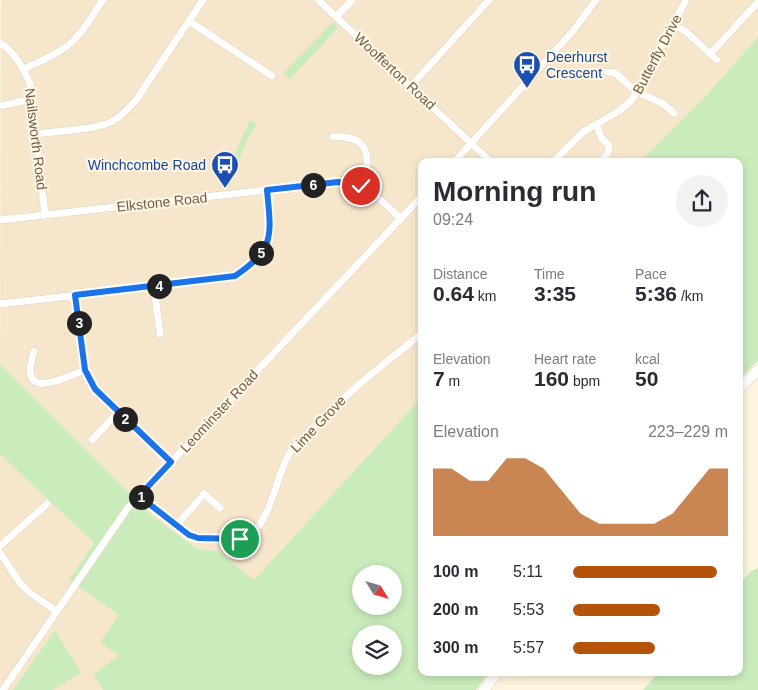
<!DOCTYPE html>
<meta charset="utf-8">
<style>
:root{--surface:#fff;--page:#f2f2f3;--text:#2b2b33;--muted:#7c7c81;--accent:#b45309}
body{margin:0;font-family:Helvetica,sans-serif;background:var(--page);color:var(--text);height:100vh;display:flex;flex-direction:column;font-size:19px;white-space:nowrap}
*{box-sizing:border-box;margin:0}
p{font-size:16px;color:var(--muted)}
.icon{flex:none;width:28px;height:28px;fill:none;stroke:currentColor;stroke-width:2;stroke-linecap:round;stroke-linejoin:round}
.map{position:relative;flex:1;overflow:hidden}
.sheet{position:absolute;left:418px;top:158px;width:325px;height:518px;display:flex;flex-direction:column;background:var(--surface);border-radius:10px;box-shadow:0 2px 8px #0003}
.sheet>*{flex:none}
.needle{width:32px;rotate:127deg}
.tools{position:absolute;left:352px;top:565px;display:grid;gap:10px}
.tools a{display:grid;place-items:center;width:50px;height:50px;border-radius:50%;background:var(--surface);box-shadow:0 2px 8px #0003;font-size:25px}
.pin{position:absolute;display:grid;place-items:center;width:42px;height:42px;color:#fff;margin:-21px;border:2px solid #fff;border-radius:50%;box-shadow:0 1px 5px #0007}
.km{position:absolute;width:25px;height:25px;margin:-12px;border-radius:50%;background:#222;color:#fff;font-size:14px;line-height:25px;text-align:center}
.round{display:grid;place-items:center;flex:none;width:52px;height:52px;border-radius:26px;background:var(--page)}
.headline{display:flex;align-items:center;justify-content:space-between;height:85px;padding:0 15px}
h1{font-size:28px;font-weight:700;line-height:38px}
.figures{display:grid;grid-template-columns:repeat(3,1fr);gap:8px;height:85px;padding:5px 15px}
.figures div{display:grid;align-content:center}
.figures b{font-size:21px;font-weight:700}
.figures small{font-size:14px;font-weight:400}
.figures p{font-size:14px}
.chart{height:140px;padding:10px 15px}
.chart p{display:flex;justify-content:space-between}
.chart svg{width:100%;height:90px;margin-top:5px;fill:var(--accent);opacity:.7}
ul{padding:0 15px;list-style:none;font-size:16px}
li{display:grid;grid-template-columns:80px 60px 1fr;align-items:center;height:38px}
li i{height:12px;border-radius:6px;background:var(--accent)}
.map>svg:first-child{display:block}
.residential{fill:#f6e7cc}
.green{fill:#caecbc;fill-rule:evenodd}
.lines{fill:none;stroke-linecap:round;stroke-linejoin:round}
.street-casing{stroke:#e2d1ba;stroke-width:8}
.secondary-casing{stroke:#e8d3b7;stroke-width:11}
.street{stroke:#fff;stroke-width:7}
.secondary{stroke:#fff;stroke-width:10}
.route-casing{stroke:#fff;stroke-width:10}
.route{stroke:#1a73e8;stroke-width:6}
.labels{text-anchor:middle;dominant-baseline:central;stroke-width:4;stroke-linejoin:round;paint-order:stroke}
.street-label{font-size:14px;fill:#755b45;stroke:#fff8e6}
.transit-label{font-size:14px;fill:#164399;stroke:#fff8e6;text-anchor:start}
</style>
<div class="map">
<svg width="758" height="690" viewBox="0 0 758 690">
<rect width="100%" height="100%" fill="#fef5de"/>
<g class="residential">
<path d="M1,0h757v37l-48,54 -69,70h-220v237l-167,182 -36,-29 -21,-2 -47,-35 -150,-150z"/>
<path d="M0,454l94,89 25,72 1,41 -27,18 10,16h-103z"/>
</g>
<g class="green">
<path d="M333,22l5,6 -48,51 -7,-6z"/>
<path d="M758,37v323l-19,20v-219h-98l69,-70z"/>
<path d="M250,120l7,4 -11,18 -17,45 -9,-1z"/>
<path d="M0,364l150,150 47,35 21,2 36,29 167,-182v273h68l-13,19h-373l-10,-16 26,-18 -19,-14 19,-27 -50,-35 25,-37 -94,-89zM361,574h33v32h-33zM361,634h33v32h-33z"/>
<path d="M758,568v122h-115l17,-19h79v-86l12,-14z"/>
<path d="M55,630l26,43 -29,17h-39z"/>
</g>
<g class="lines">
<defs>
<g id="street">
<path d="M318,0l172,161"/>
<path d="M337,16l15,-16"/>
<path d="M189,21l83,55"/>
<path d="M672,25l12,5 33,30"/>
<path d="M0,43c15,10 23,24 30,41l15,131"/>
<path d="M710,54l48,-52"/>
<path d="M24,69c16,-8 35,-15 48,-27 13,-12 21,-28 31,-42"/>
<path d="M607,72l8,1 22,19 25,11 12,10"/>
<path d="M411,86l78,-86"/>
<path d="M0,106l32,-7"/>
<path d="M596,124l6,15 7,6 -1,8 -5,6"/>
<path d="M36,134c20,-3 60,-4 77,-13 9,-5 16,-13 23,-21l67,-100"/>
<path d="M333,137c16,-1 33,2 34,22 1,9 -4,19 -6,27"/>
<path d="M455,161l118,-130 23,-31"/>
<path d="M554,161l29,-29 36,-21 13,-11 54,-100"/>
<path d="M0,220l338,-38c32,4 41,16 63,37"/>
<path d="M154,287l6,47"/>
<path d="M75,295l10,75 10,19 76,73"/>
<path d="M0,304l235,-27c41,-28 36,-43 32,-87"/>
<path d="M34,351c-16,51 24,29 51,19"/>
<path d="M92,440l26,-28"/>
<path d="M139,496l50,39c14,4 47,8 60,0 22,-13 27,-59 40,-81 5,-8 14,-15 20,-22 34,-37 74,-67 112,-98"/>
<path d="M176,526l28,-32 16,14"/>
<path d="M0,546l47,-42"/>
<path d="M0,553l20,30 9,9 27,19"/>
<path d="M3,690l124,-181 294,-312"/>
</g>
<g id="secondary">
<path d="M739,389l19,-19"/>
<path d="M484,690l14,-19"/>
</g>
</defs>
<use href="#street" class="street-casing"/>
<use href="#secondary" class="secondary-casing"/>
<use href="#street" class="street"/>
<use href="#secondary" class="secondary"/>
</g>
<g class="lines">
<defs>
<path id="route" d="M240,539l-42,-1 -9,-3 -50,-39 32,-34 -76,-73 -10,-19 -10,-75 160,-19c41,-27 36,-42 32,-86l71,-8 23,4"/>
</defs>
<use href="#route" class="route-casing"/>
<use href="#route" class="route"/>
</g>
<defs>
<symbol id="bus-pin" viewBox="-11 -11 22 30"><path d="M0 17L-7.5 6A9.5 9.5 0 1 1 7.5 6Z" fill="#1a4fb4" stroke="#fff8e6"/><path d="M-5-6H5V4H4V6H2V4H-2V6H-4V4H-5ZM-3.5-4V0h7V-4ZM-3.5 1.2v1.5H-2V1.2ZM2 1.2v1.5H3.5V1.2Z" fill="#fff"/></symbol>
</defs>
<g fill-rule="evenodd">
<use href="#bus-pin" x="511" y="49" width="32" height="43"/>
<use href="#bus-pin" x="209" y="149" width="32" height="43"/>
</g>
<g class="labels">
<g class="street-label">
<text transform="translate(657 54) rotate(-62)">Butterfly Drive</text>
<text transform="translate(395 71) rotate(43)">Woofferton Road</text>
<text transform="translate(36 139) rotate(83)">Nailsworth Road</text>
<text transform="translate(162 202) rotate(-6)">Elkstone Road</text>
<text transform="translate(219 411) rotate(-47)">Leominster Road</text>
<text transform="translate(318 424) rotate(-46)">Lime Grove</text>
</g>
<g class="transit-label">
<text x="546" y="57">Deerhurst<tspan x="546" dy="16">Crescent</tspan></text>
<text x="206" y="165" text-anchor="end">Winchcombe Road</text>
</g>
</g>
</svg>
<div class="tools">
<a><svg class="needle" viewBox="-14 -14 28 28"><path d="M0-13l5 13h-10z" fill="#e53935"/><path d="M0 13l5-13h-10z" fill="#7c7c81"/></svg></a>
<a><svg class="icon" aria-label="layers" viewBox="0 0 24 24"><path d="M12 4l9 5-9 5-9-5zM3 14l9 5 9-5"/></svg></a>
</div>
<div class="pin" style="left:240px;top:539px;background:#1e9e55"><svg class="icon" aria-label="arrive" viewBox="0 0 24 24"><path d="M6 21V4h12l-3 4 3 4H6"/></svg></div>
<div class="pin" style="left:361px;top:186px;background:#d93025"><svg class="icon" aria-label="check" viewBox="0 0 24 24"><path d="M5 12l5 5 9-10"/></svg></div>
<b class="km" style="left:141px;top:497px">1</b>
<b class="km" style="left:125px;top:419px">2</b>
<b class="km" style="left:79px;top:323px">3</b>
<b class="km" style="left:159px;top:286px">4</b>
<b class="km" style="left:261px;top:253px">5</b>
<b class="km" style="left:313px;top:185px">6</b>
<section class="sheet">
<div class="headline"><div><h1>Morning run</h1><p>09:24</p></div><a class="round"><svg class="icon" aria-label="share" viewBox="0 0 24 24"><path d="M12 15V3M7 8l5-5 5 5M5 13v7h14v-7"/></svg></a></div>
<div class="figures">
<div><p>Distance</p><b>0.64<small> km</small></b></div>
<div><p>Time</p><b>3:35</b></div>
<div><p>Pace</p><b>5:36<small> /km</small></b></div>
</div>
<div class="figures">
<div><p>Elevation</p><b>7<small> m</small></b></div>
<div><p>Heart rate</p><b>160<small> bpm</small></b></div>
<div><p>kcal</p><b>50</b></div>
</div>
<div class="chart"><p><span>Elevation</span>223–229 m</p>
<svg viewBox="0 0 160 44" preserveAspectRatio="none"><path d="M0 44V11L10 11L20 17L30 17L40 6L50 6L60 11L70 22L80 33L90 38L100 38L110 38L120 38L130 33L140 22L150 11L160 11V44z"/></svg>
</div>
<ul>
<li><b>100 m</b>5:11<i style="width:93%"></i></li>
<li><b>200 m</b>5:53<i style="width:56%"></i></li>
<li><b>300 m</b>5:57<i style="width:53%"></i></li>
</ul>
</section>
</div>
